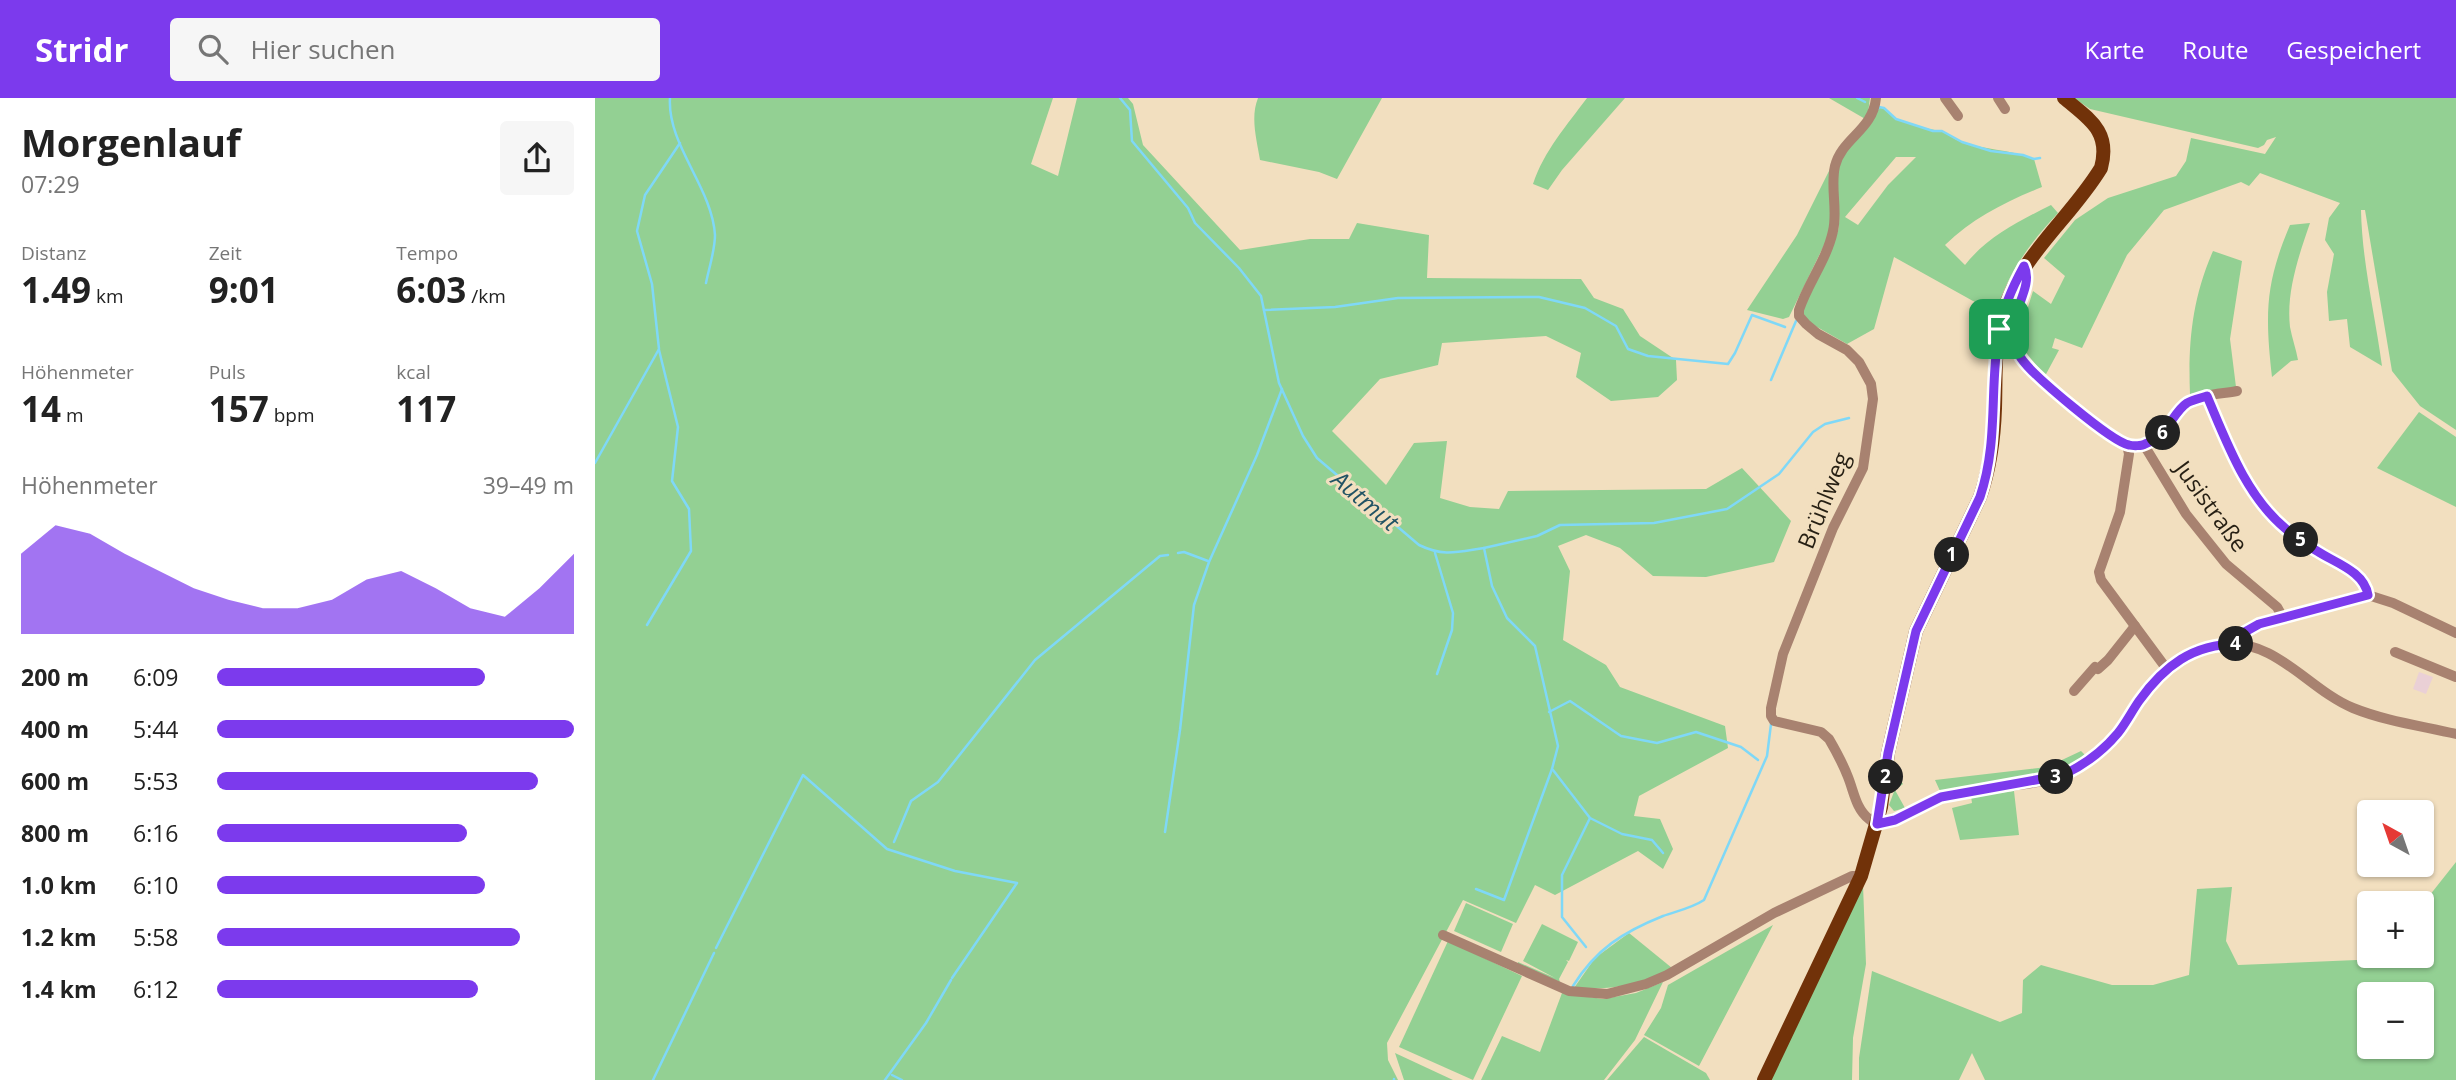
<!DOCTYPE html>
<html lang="de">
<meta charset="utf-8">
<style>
:root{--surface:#fff;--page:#f6f6f6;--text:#222;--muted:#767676;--accent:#7c3aed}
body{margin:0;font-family:"Open Sans",sans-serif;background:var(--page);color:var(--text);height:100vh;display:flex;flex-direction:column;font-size:26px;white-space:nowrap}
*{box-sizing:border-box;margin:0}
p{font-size:23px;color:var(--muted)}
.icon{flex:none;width:38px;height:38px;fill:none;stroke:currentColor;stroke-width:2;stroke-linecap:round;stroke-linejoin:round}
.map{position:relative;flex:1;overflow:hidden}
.details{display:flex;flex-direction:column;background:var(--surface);width:595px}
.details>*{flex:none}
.needle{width:46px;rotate:320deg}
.buttons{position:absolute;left:1762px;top:702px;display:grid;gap:14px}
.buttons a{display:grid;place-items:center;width:77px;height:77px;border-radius:7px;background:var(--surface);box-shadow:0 2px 5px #0004;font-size:35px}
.pin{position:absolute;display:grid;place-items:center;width:60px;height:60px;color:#fff;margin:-30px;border-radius:14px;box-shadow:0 4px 10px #0006}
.km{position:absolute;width:35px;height:35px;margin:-18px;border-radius:50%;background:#222;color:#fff;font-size:19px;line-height:35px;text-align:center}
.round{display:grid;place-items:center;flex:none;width:74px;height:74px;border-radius:7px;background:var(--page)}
.summary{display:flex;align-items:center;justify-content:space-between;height:119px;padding:0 21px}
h1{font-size:38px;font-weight:700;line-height:52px}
.stats{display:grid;grid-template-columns:repeat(3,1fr);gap:10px;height:119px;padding:7px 21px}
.stats div{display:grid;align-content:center}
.stats b{font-size:35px;font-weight:700}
.stats small{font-size:19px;font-weight:400}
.stats p{font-size:19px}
.chart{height:196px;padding:14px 21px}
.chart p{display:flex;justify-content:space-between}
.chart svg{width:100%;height:126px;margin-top:7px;fill:var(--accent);opacity:.7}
ul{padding:0 21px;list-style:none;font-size:23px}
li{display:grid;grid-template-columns:112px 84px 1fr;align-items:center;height:52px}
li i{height:18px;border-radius:9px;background:var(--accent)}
header{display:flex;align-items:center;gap:42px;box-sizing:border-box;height:98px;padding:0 35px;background:var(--accent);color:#fff}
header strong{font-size:33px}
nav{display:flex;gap:38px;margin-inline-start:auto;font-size:24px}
.search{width:490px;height:63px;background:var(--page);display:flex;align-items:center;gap:18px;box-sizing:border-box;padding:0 24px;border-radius:7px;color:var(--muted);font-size:26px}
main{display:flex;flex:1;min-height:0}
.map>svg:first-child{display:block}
.education{fill:#ead0d6}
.green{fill:#93d093;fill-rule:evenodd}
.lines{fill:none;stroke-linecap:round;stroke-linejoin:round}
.stream{stroke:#7fd8f7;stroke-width:2.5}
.minor{stroke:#a88270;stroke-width:10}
.major{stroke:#713209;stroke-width:14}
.route-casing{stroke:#fff;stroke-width:14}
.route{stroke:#7c3aed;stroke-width:9}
.labels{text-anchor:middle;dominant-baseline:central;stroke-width:6;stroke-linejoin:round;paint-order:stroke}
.street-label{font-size:23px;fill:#261f13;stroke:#f2dfbf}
.water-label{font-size:24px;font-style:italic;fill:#215364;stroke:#f2dfbf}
</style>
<header>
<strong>Stridr</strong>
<div class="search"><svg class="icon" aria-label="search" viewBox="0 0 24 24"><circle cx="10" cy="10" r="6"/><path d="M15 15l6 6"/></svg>Hier suchen</div>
<nav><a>Karte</a><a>Route</a><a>Gespeichert</a></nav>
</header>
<main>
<section class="details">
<div class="summary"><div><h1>Morgenlauf</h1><p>07:29</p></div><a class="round"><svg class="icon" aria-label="share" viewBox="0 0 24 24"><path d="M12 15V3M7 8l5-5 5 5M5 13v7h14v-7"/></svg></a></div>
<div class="stats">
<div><p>Distanz</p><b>1.49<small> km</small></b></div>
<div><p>Zeit</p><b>9:01</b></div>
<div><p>Tempo</p><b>6:03<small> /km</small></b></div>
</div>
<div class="stats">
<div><p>Höhenmeter</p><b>14<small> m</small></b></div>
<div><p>Puls</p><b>157<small> bpm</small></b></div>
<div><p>kcal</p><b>117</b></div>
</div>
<div class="chart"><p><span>Höhenmeter</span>39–49 m</p>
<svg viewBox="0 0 160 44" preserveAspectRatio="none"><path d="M0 44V16L10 6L20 9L30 16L40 22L50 28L60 32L70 35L80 35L90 32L100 25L110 22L120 28L130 35L140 38L150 28L160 16V44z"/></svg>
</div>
<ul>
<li><b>200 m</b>6:09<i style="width:75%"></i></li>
<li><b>400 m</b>5:44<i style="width:100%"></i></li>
<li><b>600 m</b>5:53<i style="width:90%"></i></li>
<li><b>800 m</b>6:16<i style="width:70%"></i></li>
<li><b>1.0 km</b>6:10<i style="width:75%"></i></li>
<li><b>1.2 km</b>5:58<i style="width:85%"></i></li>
<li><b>1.4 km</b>6:12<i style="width:73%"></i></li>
</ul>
</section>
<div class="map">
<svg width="1861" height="982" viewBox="0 0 1861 982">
<rect width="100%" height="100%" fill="#f2dfbf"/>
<path class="education" d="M1824,574l14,5 -7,17 -13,-5z"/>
<g class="green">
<path d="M0,0h458l-22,66 27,12 19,-78h51l5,6 10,41 97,105 70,-11h39l8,-16 72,12 -2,43 154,1 13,19 29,11 17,27 36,24 1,20 -19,17 -47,4 -35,-24 5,-24 -35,-17 -104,7 -4,22 -58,14 -48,52 54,54 28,-42 33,-2 -7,57 30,9 29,2 9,-18 198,-2 36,-21 49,53 -17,41 -68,15 -53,-1 -33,-28 -34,-13 -28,11 12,25 -7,69 43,25 14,22 105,39 3,22 -89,48 -5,20 26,3 13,30 -10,20 -25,-18 -83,44 -20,-10 -19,38 -53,-23 -76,143 1,17 10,20h-803z"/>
<path d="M663,0h124l-45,81 -18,-7 -59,-12c-3,-20 -10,-42 -2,-62z"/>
<path d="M992,0h38l-63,72 -14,20 -15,-6c11,-33 34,-59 54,-86z"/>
<path d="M1234,0h41l-3,22z"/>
<path d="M1479,0h382v332l-36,-24 -28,-35 -27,-161h-4c1,52 14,104 21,156l-32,-19 -3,-28 -18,2 -2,-29 7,-38 -9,-14 4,-22 11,-15 -80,-30 -11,13 -8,-4 -77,28 -37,45 -45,93 -27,-10 -3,10 7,2 -14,26 -22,-27 -1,-23 11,-35 18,13 14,-28 -21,-18 31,-38 33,-22 68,-22 10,-15 5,-23 74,16 11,-17 -9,3 -3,5 -6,3 -168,-39z"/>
<path d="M1284,9c8,2 11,9 18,12 13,6 28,9 42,12 7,1 13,7 20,10 24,9 51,8 75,18l8,28c-37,15 -69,31 -97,58l20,20c22,-28 54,-44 86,-60l7,8c-28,30 -47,56 -61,95l-24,-7 -79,-44 -20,72 -27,15 -37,-21 -9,-12 37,-80c4,-17 -4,-45 0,-65 5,-18 29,-43 41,-59zM1301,59h20l-28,28 -30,40 -13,-8z"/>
<path d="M1240,61l-5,74 -41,84 -6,2 -36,-9 50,-75z"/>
<path d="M1715,125c-11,32 -24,69 -20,104 2,11 6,22 8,33l-7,1 -19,16c-7,-63 -7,-93 18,-152z"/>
<path d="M1618,153l29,10 -12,78 6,48 -46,7c-2,-51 2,-95 23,-143z"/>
<path d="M1824,314l37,25v70l-79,-39z"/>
<path d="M1486,653l4,4c-40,29 -98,26 -145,36l-5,-11 112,-13z"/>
<path d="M1296,668l12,18 -8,6 10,18 -11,3 -5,-6 6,-16 -3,-1 -2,-12z"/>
<path d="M1419,693l5,44 -59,5 -8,-32 20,-5 -1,-7z"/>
<path d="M1861,764v218h-471l-13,-27 -13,27h-100v-22l13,-87 128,51 22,-9 1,-33 18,-15 71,20h41l36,-10 8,-86 35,-2 -6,54 12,24 142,-6 3,-3h39v-51zM1827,896v52h-53v-52z"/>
<path d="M1268,787l3,79 -13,74 -1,42h-82z"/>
<path d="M871,805l47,21 -12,28 -47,-21z"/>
<path d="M947,826l36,18 -9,19 -3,-1 2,2 -9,17 1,3 -42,-18v-2l37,16 -32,-17z"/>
<path d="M1178,827l-74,141 -55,-31 17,-27 7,-23z"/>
<path d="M1034,835l43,35c-32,18 -62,22 -98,20l21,-30z"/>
<path d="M853,843l74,35 -49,104 -74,-33z"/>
<path d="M1068,884l-28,58 -31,40h-123l21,-44 38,16 22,-59 41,6 33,-6z"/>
<path d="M1049,939l62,36 4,7h-103z"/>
<path d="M800,955l58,27h-49z"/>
</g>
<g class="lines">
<g class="stream">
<path d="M75,0c-3,47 42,89 45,137 0,15 -6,33 -9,48"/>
<path d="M525,0l10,12 2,31 56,67 7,15 44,45 22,28 18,87 24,53 14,22 102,87c25,12 38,7 65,3l8,38 15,32 28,28 23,100 -6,23 -48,131 -28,-11"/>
<path d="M1262,0l8,4"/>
<path d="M1283,11l1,-2 5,1 12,11 37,12h9l20,11 29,9 32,4 11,4 6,-1"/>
<path d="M669,212l71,-3 63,-9 141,-1 46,11 31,18 12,23 20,7 80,8 7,-11 17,-38 33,12"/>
<path d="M1176,282l25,-59"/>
<path d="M0,365l64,-114 -7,-65 -15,-53 8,-36 35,-52"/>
<path d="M889,450l53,-12 23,-11 94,-2 73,-14 52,-35 34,-42 12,-8 24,-6"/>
<path d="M583,455l6,-1 24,9"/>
<path d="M840,455l18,60 -1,17 -15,44"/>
<path d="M52,527l44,-74 -2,-42 -17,-28 6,-54 -19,-77"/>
<path d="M954,614l21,-11 51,35 36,7 39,-11 45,15 17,13"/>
<path d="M958,672l37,48 32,16 30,6 11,13"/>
<path d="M570,734l15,-102 14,-125 15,-43 48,-107 25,-66"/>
<path d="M299,744l17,-41 27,-19 97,-122 125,-104 8,-1"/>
<path d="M991,849l-24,-30v-42l28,-57"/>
<path d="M121,850l87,-173 84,74 68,22 62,12 -65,95"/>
<path d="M978,888c23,-37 50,-54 90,-70 14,-5 29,-8 41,-16l63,-144 4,-32"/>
<path d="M297,977l10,5"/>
<path d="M58,982l61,-127"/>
<path d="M290,982l41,-57 25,-43"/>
<path d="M799,982v-1"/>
</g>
<g class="minor">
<path d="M1281,0c-3,32 -34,40 -41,68 -5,21 3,44 -2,65 -6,28 -25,52 -34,79v6l7,8 12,10 29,16 12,12 12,22 2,15 -10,69 -30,60 -50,126 -12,54v8l3,5 47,11 8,7c7,12 14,25 19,38 6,15 8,32 21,42 14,13 55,-17 72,-22 41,-13 104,-7 139,-30 14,-10 28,-22 39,-35 7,-8 11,-18 17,-27 21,-31 48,-58 88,-61 52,-5 85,46 129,64 32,13 69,18 103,26"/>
<path d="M1350,0l13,18"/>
<path d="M1403,0l7,11"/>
<path d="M1430,168c8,18 -10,39 -12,57 -6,48 80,98 114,122l2,9 -9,58 -21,60 2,8 65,88"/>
<path d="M1612,298c20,47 39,100 79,133 10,8 20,16 31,22 18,12 47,20 51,44"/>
<path d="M1542,347c28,0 33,-32 51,-42 13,-9 34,-9 49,-12"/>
<path d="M1549,347l42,69 40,50 51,43 5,9"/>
<path d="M1642,546l6,-11 16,-9 109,-29 25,8 63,30"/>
<path d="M1800,554l61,25"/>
<path d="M1479,593l21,-24 3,2 10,-9 27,-34"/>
<path d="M848,837l126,56 38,3 39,-10 21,-9 107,-62 78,-37h9"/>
</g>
<path class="major" d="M1169,982l97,-204 20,-69 7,-54 28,-122 64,-134c10,-29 14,-58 15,-89 1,-32 -1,-64 8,-95 18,-59 67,-94 98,-145 10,-37 -12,-49 -37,-70"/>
</g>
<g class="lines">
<defs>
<path id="route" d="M1429,168c10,20 -13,45 -11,67 1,9 3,17 8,25 11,17 91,84 108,87 4,1 13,1 16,-1 24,-9 27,-31 42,-41 5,-3 14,-5 20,-7 20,47 39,100 79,133 10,8 20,16 31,22 18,12 47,20 51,44l-109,29 -16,9 -6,11c-44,0 -73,22 -98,57 -7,10 -13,22 -21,32 -15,18 -34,32 -55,42l-122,22 -46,23 -18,4 11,-71 28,-122 64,-134c19,-56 9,-109 19,-166 4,-23 14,-45 25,-65z"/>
</defs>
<use href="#route" class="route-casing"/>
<use href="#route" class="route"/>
</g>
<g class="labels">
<g class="street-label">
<text transform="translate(1228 402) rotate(-68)">Brühlweg</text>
<text transform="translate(1617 408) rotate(54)">Jusistraße</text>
</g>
<g class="water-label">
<text transform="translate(771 402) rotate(40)">Autmut</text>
</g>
</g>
</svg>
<div class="buttons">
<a><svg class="needle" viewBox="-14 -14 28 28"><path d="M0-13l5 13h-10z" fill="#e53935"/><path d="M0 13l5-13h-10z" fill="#767676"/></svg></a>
<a>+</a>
<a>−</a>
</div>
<div class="pin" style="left:1404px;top:231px;background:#1e9e55"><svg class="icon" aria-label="arrive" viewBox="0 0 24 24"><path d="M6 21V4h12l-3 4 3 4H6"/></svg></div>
<b class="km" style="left:1357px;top:457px">1</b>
<b class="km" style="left:1291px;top:679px">2</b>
<b class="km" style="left:1461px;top:679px">3</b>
<b class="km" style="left:1641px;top:546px">4</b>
<b class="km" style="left:1706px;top:442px">5</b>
<b class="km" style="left:1568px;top:335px">6</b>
</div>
</main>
